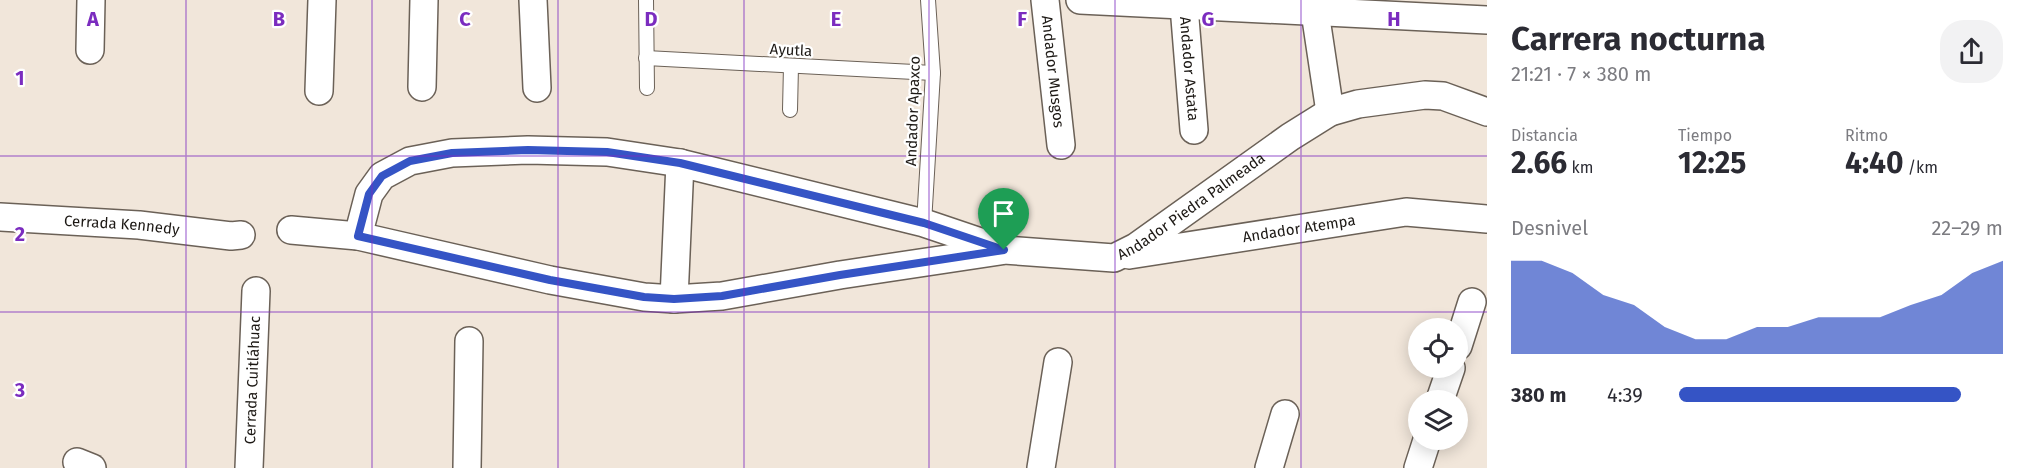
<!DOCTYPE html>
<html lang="es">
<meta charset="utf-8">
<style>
:root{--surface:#fff;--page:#f2f2f3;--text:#2b2b33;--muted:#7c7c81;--accent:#3554c5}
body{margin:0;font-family:"Fira Sans",sans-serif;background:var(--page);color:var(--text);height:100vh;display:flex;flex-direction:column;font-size:22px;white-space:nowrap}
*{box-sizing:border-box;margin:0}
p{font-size:20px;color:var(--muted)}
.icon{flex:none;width:33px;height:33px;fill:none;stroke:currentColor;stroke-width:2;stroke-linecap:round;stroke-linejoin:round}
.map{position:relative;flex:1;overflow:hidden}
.panel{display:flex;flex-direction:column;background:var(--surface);width:540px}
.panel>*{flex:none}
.buttons{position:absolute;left:1408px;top:318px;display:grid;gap:12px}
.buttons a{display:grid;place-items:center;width:60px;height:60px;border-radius:50%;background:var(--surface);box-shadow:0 3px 15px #0003;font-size:30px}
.pin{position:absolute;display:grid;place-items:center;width:51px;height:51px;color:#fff;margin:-62px -26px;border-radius:50% 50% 50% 0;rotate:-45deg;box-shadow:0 0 6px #0007}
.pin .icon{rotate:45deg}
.round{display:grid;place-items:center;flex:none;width:63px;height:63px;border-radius:24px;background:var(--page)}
.head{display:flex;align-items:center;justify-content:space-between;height:102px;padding:0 24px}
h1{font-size:33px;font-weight:700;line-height:45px}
.figures{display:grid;grid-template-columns:repeat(3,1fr);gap:9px;height:102px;padding:6px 24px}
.figures div{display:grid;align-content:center}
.figures b{font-size:30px;font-weight:700}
.figures small{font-size:16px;font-weight:400}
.figures p{font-size:16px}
.chart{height:168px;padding:12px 24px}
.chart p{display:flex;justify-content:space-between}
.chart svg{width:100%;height:108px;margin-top:6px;fill:var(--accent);opacity:.7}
ul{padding:0 24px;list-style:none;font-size:20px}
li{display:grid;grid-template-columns:96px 72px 1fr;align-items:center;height:45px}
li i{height:15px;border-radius:8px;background:var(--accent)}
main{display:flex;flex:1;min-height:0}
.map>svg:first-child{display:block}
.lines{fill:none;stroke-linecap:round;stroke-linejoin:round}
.lane-casing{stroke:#6b6157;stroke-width:16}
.street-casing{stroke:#6b6157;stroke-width:30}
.lane{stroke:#fff;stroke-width:14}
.street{stroke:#fff;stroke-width:27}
.route-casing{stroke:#fff;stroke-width:12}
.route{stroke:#3554c5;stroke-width:8}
.grid{fill:none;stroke:#7b2cbf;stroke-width:1.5;stroke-opacity:0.55}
.labels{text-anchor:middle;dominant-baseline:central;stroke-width:4.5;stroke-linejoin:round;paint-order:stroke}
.street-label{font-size:15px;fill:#1c1814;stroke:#fff}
.grid-label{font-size:20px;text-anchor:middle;font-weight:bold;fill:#7b2cbf;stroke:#fff;stroke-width:4.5;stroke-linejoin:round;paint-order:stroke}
</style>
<main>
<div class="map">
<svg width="1487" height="468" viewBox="0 0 1487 468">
<rect width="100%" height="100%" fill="#f1e6da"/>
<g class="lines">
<defs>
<g id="lane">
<path d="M646,0l1,88"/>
<path d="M646,58l287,15"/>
<path d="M790,110l1,-44"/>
<path d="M924,223l9,-150 -5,-73"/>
</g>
<g id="street">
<path d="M533,0l4,88"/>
<path id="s1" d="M1045,0l16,145"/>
<path d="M1080,0l407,20"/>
<path id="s2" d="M1184,6l10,124"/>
<path d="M1315,12l15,100"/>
<path d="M90,50l1,-50"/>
<path d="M422,87l2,-87"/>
<path d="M319,91l3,-91"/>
<path id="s3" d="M0,217l139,8 92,11 10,-1"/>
<path d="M291,230l67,6 192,44 94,17 30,2 48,-3 118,-21 160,-24"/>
<path id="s4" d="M358,236l11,-42 13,-18 28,-15 42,-8 76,-3 79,2 73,11 244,60 80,27 110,8 22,-11 154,-110 40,-25 28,-8 67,-9 18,1 44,16"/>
<path id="s5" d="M1129,255l277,-43 81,7"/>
<path d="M674,299l6,-136"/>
<path d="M1458,346l14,-44"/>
<path d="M1440,400l11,-32"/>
<path d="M77,462l15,6"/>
<path id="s6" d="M249,468l7,-177"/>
<path d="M467,468l2,-127"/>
<path d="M1041,468l17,-106"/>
<path d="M1269,468l16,-54"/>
<path d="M1418,468l9,-28"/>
</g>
</defs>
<use href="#lane" class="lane-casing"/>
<use href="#street" class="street-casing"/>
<use href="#lane" class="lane"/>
<use href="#street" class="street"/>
</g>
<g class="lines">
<defs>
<path id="route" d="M528,150l79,2 73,11 244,60 80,27 -164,25 -118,21 -48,3 -30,-2 -94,-17 -192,-44 11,-42 13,-18 28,-15 42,-8z"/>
</defs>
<use href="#route" class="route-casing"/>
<use href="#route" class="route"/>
</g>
<path class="grid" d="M186,0v468M372,0v468M558,0v468M744,0v468M929,0v468M1115,0v468M1301,0v468M0,156h1487M0,312h1487"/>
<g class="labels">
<g class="street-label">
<text transform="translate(791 50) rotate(3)">Ayutla</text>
<text stroke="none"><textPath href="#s2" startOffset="63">Andador Astata</textPath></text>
<text stroke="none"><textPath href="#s1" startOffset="72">Andador Musgos</textPath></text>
<text transform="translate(913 111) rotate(-88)">Andador Apaxco</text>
<text stroke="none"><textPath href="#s4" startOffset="908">Andador Piedra Palmeada</textPath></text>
<text stroke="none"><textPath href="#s3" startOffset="122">Cerrada Kennedy</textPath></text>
<text stroke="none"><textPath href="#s5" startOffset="172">Andador Atempa</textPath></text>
<text stroke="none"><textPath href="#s6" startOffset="88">Cerrada Cuitláhuac</textPath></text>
</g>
</g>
<g class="grid-label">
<text x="93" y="26">A</text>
<text x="279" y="26">B</text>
<text x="465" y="26">C</text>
<text x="651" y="26">D</text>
<text x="836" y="26">E</text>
<text x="1022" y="26">F</text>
<text x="1208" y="26">G</text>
<text x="1394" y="26">H</text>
<text x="20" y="85">1</text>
<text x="20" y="241">2</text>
<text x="20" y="397">3</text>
</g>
</svg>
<div class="buttons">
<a><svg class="icon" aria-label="locate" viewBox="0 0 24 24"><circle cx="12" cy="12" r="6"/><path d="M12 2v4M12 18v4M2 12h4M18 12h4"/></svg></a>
<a><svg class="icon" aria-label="layers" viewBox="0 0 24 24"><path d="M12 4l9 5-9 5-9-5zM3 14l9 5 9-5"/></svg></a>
</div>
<div class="pin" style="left:1004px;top:250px;background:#1e9e55"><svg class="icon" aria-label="arrive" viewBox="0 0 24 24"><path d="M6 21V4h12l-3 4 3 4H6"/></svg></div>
</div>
<section class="panel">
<div class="head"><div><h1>Carrera nocturna</h1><p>21:21 · 7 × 380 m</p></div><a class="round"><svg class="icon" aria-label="share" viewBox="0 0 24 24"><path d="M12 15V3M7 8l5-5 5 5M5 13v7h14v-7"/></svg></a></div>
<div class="figures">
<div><p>Distancia</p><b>2.66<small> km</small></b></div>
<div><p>Tiempo</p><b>12:25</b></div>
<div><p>Ritmo</p><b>4:40<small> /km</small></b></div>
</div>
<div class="chart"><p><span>Desnivel</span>22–29 m</p>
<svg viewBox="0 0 160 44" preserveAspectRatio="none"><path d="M0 44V6L10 6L20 11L30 20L40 24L50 33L60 38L70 38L80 33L90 33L100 29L110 29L120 29L130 24L140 20L150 11L160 6V44z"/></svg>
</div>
<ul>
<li><b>380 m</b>4:39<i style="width:87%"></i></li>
</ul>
</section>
</main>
